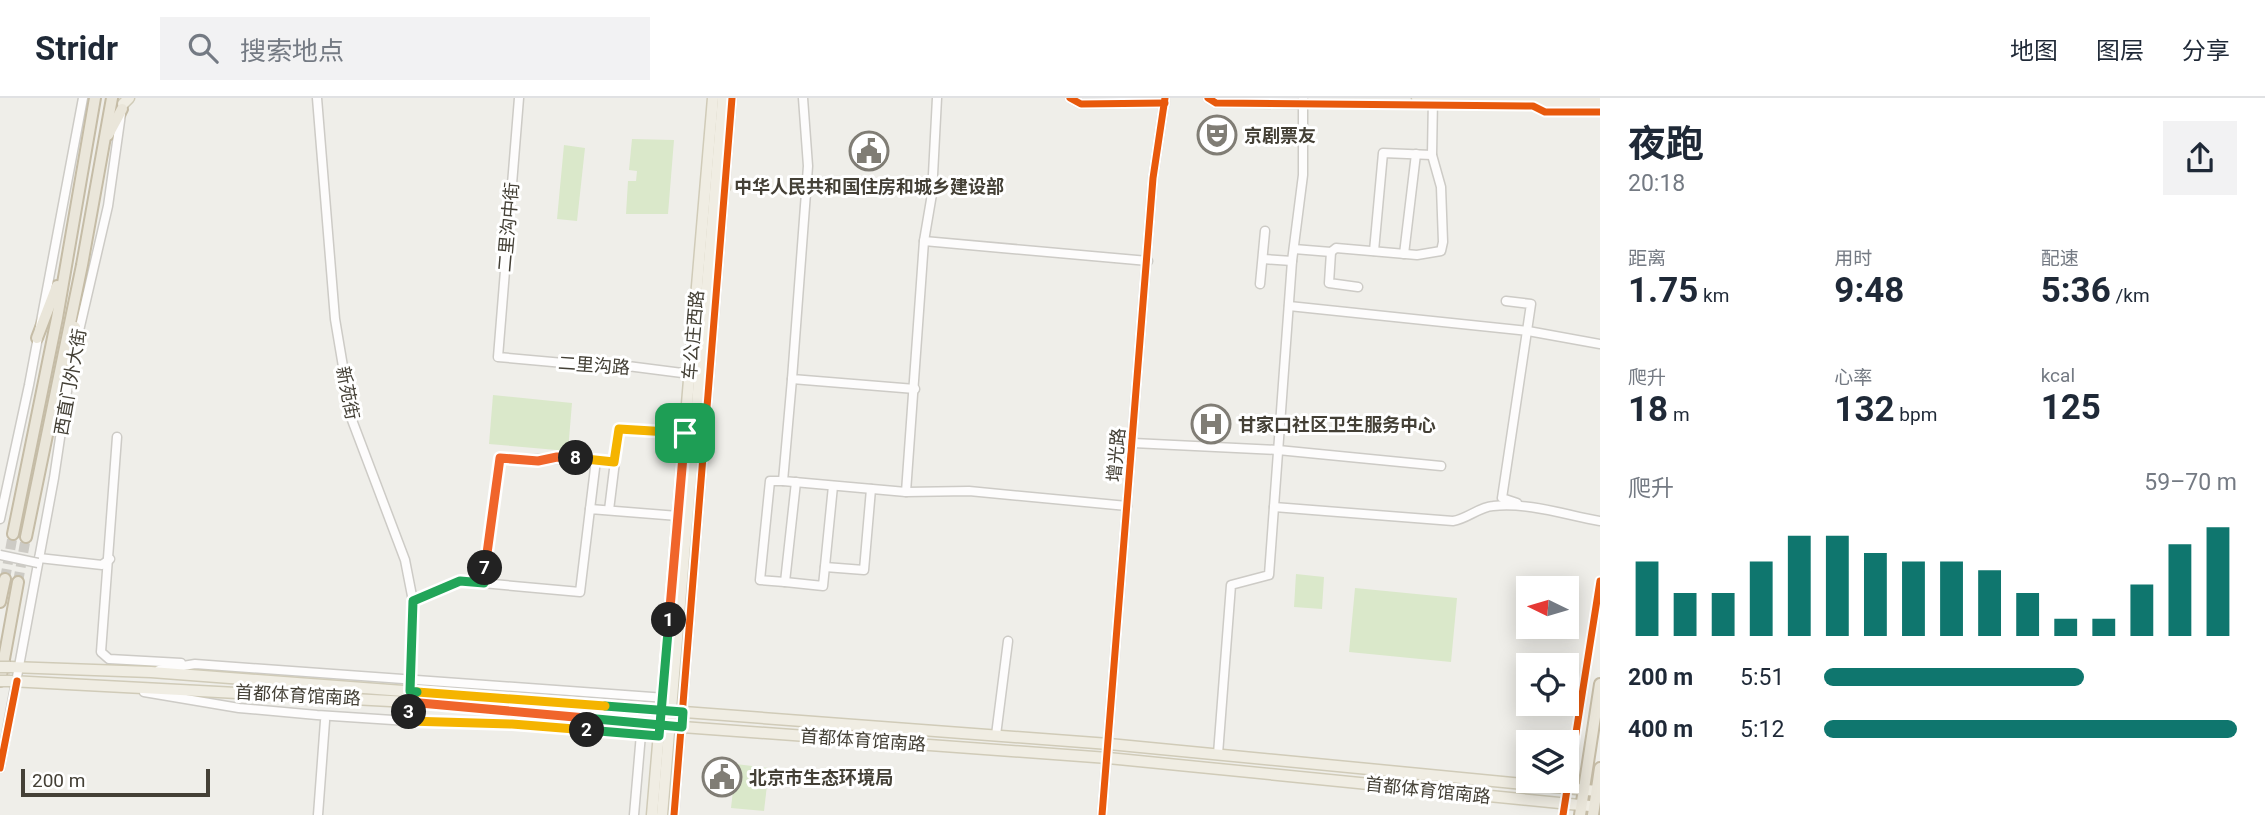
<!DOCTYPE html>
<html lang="zh">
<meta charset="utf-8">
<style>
:root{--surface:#fff;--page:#f2f2f3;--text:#1f2937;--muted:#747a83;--line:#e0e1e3;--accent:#0f766e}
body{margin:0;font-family:Roboto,"Noto Sans SC",sans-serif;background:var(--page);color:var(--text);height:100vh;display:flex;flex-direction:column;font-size:26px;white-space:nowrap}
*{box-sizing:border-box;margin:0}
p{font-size:23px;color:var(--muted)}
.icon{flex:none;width:38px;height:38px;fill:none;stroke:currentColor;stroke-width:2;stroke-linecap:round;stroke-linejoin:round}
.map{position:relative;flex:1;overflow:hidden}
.sheet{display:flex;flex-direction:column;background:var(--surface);width:665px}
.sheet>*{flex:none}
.needle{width:46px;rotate:275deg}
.buttons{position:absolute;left:1516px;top:478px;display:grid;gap:14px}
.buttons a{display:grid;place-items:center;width:63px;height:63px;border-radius:0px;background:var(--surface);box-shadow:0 4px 18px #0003;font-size:35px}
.scale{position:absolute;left:21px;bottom:18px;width:189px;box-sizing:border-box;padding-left:7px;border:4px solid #444036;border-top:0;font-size:19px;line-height:24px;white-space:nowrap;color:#444036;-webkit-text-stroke:5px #fff;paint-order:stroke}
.pin{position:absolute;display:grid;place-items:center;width:60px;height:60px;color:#fff;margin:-30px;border-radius:14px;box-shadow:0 4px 10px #0006}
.km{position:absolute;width:35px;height:35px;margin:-18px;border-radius:50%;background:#222;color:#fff;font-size:19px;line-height:35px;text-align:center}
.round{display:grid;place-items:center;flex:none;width:74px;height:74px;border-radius:0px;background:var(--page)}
.head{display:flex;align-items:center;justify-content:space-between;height:119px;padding:0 28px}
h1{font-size:38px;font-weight:700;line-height:52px}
.figures{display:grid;grid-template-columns:repeat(3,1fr);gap:10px;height:119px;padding:7px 28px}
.figures div{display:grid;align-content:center}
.figures b{font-size:35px;font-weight:700}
.figures small{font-size:19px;font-weight:400}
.figures p{font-size:19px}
.chart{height:196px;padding:14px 28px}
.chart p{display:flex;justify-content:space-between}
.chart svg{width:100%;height:126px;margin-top:7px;stroke:var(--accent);stroke-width:6}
ul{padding:0 28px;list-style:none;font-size:23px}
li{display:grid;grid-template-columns:112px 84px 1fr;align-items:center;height:52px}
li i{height:18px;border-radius:9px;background:var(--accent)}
header{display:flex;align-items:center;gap:42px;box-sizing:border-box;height:98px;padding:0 35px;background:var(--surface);border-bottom:2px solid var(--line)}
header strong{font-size:33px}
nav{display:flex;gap:38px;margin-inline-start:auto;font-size:24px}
.search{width:490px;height:63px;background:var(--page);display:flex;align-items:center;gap:18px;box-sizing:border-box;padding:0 24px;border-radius:0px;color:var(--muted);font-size:26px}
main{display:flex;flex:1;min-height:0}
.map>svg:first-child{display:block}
.green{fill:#dae8ca}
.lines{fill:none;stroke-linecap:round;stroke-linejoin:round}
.highway-tunnel{stroke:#cdcbc5;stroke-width:10;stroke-dasharray:10 5;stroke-linecap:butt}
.minor-casing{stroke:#cdcbc6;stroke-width:11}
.major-casing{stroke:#d0cbb8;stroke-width:13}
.highway-casing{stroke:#c5bca6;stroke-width:14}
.minor{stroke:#fdfcfc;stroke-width:8}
.major{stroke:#f0ede3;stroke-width:10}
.highway{stroke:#eae6da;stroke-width:10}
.minor-bridge-casing{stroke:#cdcbc6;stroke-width:11;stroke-linecap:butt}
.major-bridge-casing{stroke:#d0cbb8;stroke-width:13;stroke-linecap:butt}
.minor-bridge{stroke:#fdfcfc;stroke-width:8}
.major-bridge{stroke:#f0ede3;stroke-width:10}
.cycleway-casing{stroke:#fff;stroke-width:11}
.cycleway{stroke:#e8590c;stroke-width:7}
.split-1-casing{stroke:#fff;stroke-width:14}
.split-2-casing{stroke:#fff;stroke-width:14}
.split-3-casing{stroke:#fff;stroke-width:14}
.split-4-casing{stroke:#fff;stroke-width:14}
.split-5-casing{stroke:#fff;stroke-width:14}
.split-6-casing{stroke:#fff;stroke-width:14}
.split-7-casing{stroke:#fff;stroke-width:14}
.split-8-casing{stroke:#fff;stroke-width:14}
.split-9-casing{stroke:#fff;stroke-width:14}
.split-1{stroke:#f0652b;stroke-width:9}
.split-2{stroke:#22a559;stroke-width:9}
.split-3{stroke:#f5b400;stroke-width:9}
.split-4{stroke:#f0652b;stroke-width:9}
.split-5{stroke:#22a559;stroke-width:9}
.split-6{stroke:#f5b400;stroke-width:9}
.split-7{stroke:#22a559;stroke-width:9}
.split-8{stroke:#f0652b;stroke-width:9}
.split-9{stroke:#f5b400;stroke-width:9}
.labels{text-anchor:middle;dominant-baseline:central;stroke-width:6;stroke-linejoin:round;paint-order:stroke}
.poi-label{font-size:18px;font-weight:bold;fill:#444036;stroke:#fff;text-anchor:start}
.street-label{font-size:18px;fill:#444036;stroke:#fff}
</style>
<header>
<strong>Stridr</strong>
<div class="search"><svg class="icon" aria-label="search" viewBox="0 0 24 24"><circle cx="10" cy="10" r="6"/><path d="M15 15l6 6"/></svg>搜索地点</div>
<nav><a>地图</a><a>图层</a><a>分享</a></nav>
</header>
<main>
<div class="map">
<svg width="1600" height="717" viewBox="0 0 1600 717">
<rect width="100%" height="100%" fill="#efeee9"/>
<g class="green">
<path d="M632,41l42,1 -6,74h-42l2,-33h8l1,-10 -8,-1z"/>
<path d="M564,47l21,3 -8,73 -20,-2z"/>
<path d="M493,297l79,8 -4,48 -79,-7z"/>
<path d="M1296,476l28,3 -2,32 -28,-2z"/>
<path d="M1355,490l102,10 -6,64 -102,-10z"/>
<path d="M736,666l33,4 -5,43 -33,-3z"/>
</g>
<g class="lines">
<g class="highway-tunnel">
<path d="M5,481l8,-45"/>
<path d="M18,484l8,-45"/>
</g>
<defs>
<g id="minor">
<path d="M317,0l18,221 17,101 53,140 8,41 -5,120"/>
<path d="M519,0l-21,259 99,9 15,-2 78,10"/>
<path d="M803,0l5,68 -16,213 123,10"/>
<path d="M1070,0l11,6 84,-1"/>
<path d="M1208,0l8,5 87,1"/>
<path d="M924,143l224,20"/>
<path d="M1294,151l37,3 5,-4 81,7 24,-4 2,-9 -2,-55 -9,-32 1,-57"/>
<path d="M1374,153l9,-98 49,2"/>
<path d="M1331,154l-2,31 29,4"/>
<path d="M1404,156l12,-100"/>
<path d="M1263,161l29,2"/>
<path d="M1260,186l5,-53"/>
<path d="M1506,203l25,3 -29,194 15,5"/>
<path d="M1289,208l239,25 72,13"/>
<path d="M78,237l30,-129 13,-92"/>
<path d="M792,281l-9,102 123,11 63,-1 158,15"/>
<path d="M117,339l-16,215 8,7 72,4"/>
<path d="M1133,345l145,7 163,16"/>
<path d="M783,383h-13l-10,99 25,2 11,-100"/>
<path d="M906,394l18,-251 8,-47 5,-96"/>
<path d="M1274,409l179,14c14,-2 26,-14 40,-15 35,-4 73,9 107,15"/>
<path d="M609,412l10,-81 66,4"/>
<path d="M0,421l29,-134 54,-287"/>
<path d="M39,460l63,7 8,-6"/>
<path d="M825,469l39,3 7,-81"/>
<path d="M785,484l38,4 10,-100"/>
<path d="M484,485l16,-125c33,3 63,-1 96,2l-6,49"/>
<path d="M413,503l47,-20 120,11 10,-83 88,7"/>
<path d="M159,572l36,-6 471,34"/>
<path d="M144,594l95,16 78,7 91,6 104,3 152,12"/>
<path d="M996,637l12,-94"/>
<path d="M1218,656l13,-169 38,-10 23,-314 11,-86v-77"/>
<path d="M0,670l54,-290 18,-120"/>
<path d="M318,717l7,-94"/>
<path d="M634,717l7,-81"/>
<path d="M674,717l58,-717"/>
<path d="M1102,717l51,-637 12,-80"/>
</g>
<g id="major">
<path d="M1417,0h183"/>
<path d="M1532,1l13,8h55"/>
<path d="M123,6l6,-6"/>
<path d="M717,104l8,-15"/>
<path d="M10,569l141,5 958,72 488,47"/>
<path d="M10,583l399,21 273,25 426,31 482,48"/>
<path d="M652,717l61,-717"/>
<path d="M662,717l61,-717"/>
</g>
<g id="highway">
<path d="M108,37l14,-26"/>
<path d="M37,240l20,-52"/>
<path d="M71,265l4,-36"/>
<path d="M13,436l44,-216 38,-220"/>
<path d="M26,439l56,-272 30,-167"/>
<path d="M0,504l5,-23"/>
<path d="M0,583l18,-99"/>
<path d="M1580,717l20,-131"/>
<path d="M1593,717l7,-47"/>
</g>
</defs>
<use href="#minor" class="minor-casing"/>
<use href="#major" class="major-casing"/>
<use href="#highway" class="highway-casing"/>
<use href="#minor" class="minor"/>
<use href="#major" class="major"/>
<use href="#highway" class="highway"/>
<defs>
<path id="minor-bridge" d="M0,457l38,8"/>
<g id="major-bridge">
<path d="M0,569h10"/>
<path d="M0,583h10"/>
</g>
</defs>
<use href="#minor-bridge" class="minor-bridge-casing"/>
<use href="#major-bridge" class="major-bridge-casing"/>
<use href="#minor-bridge" class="minor-bridge"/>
<use href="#major-bridge" class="major-bridge"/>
<defs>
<g id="cycleway">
<path d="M1070,0l11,6 84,-1"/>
<path d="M1208,0l8,5 317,3 12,6h55"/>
<path d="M0,670l17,-87"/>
<path d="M674,717l58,-717"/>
<path d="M1102,717l51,-637 12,-80"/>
<path d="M1563,717l37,-234"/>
</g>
</defs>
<use href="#cycleway" class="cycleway-casing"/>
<use href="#cycleway" class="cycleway"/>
</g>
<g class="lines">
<defs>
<path id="split-1" d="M669,522l16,-187"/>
<path id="split-2" d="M587,632l72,6 10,-116"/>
<path id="split-3" d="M409,614l-1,9 104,3 75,6"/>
<path id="split-4" d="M409,614v-10l177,16"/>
<path id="split-5" d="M586,620l96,9 1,-15 -78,-6"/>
<path id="split-6" d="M417,594l188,14"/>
<path id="split-7" d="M417,594l-7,-1 3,-90 47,-20 24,2 1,-15"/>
<path id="split-8" d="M485,470l15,-110 38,3 19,-4 19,1"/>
<path id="split-9" d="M576,360l38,4 5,-33 66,4"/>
</defs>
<use href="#split-1" class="split-1-casing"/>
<use href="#split-2" class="split-2-casing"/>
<use href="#split-3" class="split-3-casing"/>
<use href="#split-4" class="split-4-casing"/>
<use href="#split-5" class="split-5-casing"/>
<use href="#split-6" class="split-6-casing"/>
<use href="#split-7" class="split-7-casing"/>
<use href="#split-8" class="split-8-casing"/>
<use href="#split-9" class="split-9-casing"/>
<use href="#split-1" class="split-1"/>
<use href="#split-2" class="split-2"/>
<use href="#split-3" class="split-3"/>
<use href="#split-4" class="split-4"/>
<use href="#split-5" class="split-5"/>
<use href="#split-6" class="split-6"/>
<use href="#split-7" class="split-7"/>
<use href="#split-8" class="split-8"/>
<use href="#split-9" class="split-9"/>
</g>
<defs>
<symbol id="theatre-ring" viewBox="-11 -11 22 22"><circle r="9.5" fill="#fff" stroke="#807d75" stroke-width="1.5"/><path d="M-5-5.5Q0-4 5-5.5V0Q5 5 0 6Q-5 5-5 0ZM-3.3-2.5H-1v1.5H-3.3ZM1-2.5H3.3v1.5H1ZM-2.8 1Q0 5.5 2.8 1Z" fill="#807d75"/></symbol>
<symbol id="civic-ring" viewBox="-11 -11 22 22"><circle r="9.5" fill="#fff" stroke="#807d75" stroke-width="1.5"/><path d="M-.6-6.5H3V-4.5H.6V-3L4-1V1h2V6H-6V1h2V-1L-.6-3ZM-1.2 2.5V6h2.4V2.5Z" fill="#807d75"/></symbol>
<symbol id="hospital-ring" viewBox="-11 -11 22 22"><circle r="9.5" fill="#fff" stroke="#807d75" stroke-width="1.5"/><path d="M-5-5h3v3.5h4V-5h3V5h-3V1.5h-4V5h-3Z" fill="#807d75"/></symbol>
</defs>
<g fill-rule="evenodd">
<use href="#theatre-ring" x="1195" y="15" width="44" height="44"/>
<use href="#civic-ring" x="847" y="31" width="44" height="44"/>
<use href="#hospital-ring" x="1189" y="304" width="44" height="44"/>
<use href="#civic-ring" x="700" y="657" width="44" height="44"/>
</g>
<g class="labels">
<g class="poi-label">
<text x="1244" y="37">京剧票友</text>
<text x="869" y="88" text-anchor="middle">中华人民共和国住房和城乡建设部</text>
<text x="1238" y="326">甘家口社区卫生服务中心</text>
<text x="749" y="679">北京市生态环境局</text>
</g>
<g class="street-label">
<text transform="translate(508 129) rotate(-85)">二里沟中街</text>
<text transform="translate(693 237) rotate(-85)">车公庄西路</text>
<text transform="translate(594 267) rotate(4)">二里沟路</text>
<text transform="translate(70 284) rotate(-80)">西直门外大街</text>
<text transform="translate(348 295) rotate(79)">新苑街</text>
<text transform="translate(1116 357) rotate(-85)">增光路</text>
<text transform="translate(298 597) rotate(3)">首都体育馆南路</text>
<text transform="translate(863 642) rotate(4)">首都体育馆南路</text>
<text transform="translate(1428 692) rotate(6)">首都体育馆南路</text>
</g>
</g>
</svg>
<div class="buttons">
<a><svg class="needle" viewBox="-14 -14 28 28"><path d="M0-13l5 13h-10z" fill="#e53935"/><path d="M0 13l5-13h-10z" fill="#747a83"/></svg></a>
<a><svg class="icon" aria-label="locate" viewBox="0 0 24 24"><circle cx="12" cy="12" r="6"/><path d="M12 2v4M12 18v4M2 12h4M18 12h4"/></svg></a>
<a><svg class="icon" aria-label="layers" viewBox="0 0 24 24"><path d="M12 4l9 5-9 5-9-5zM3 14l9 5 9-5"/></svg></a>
</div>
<div class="scale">200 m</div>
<div class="pin" style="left:685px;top:335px;background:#1e9e55"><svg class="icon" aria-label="arrive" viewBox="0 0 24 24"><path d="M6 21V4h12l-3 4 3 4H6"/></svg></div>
<b class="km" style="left:669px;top:522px">1</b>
<b class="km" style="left:587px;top:632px">2</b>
<b class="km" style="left:409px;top:614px">3</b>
<b class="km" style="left:485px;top:470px">7</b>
<b class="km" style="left:576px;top:360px">8</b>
</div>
<section class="sheet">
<div class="head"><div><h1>夜跑</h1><p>20:18</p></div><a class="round"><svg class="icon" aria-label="share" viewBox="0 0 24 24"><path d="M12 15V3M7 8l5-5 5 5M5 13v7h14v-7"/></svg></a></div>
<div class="figures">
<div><p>距离</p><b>1.75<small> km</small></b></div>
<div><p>用时</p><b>9:48</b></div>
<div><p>配速</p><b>5:36<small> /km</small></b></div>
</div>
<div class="figures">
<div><p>爬升</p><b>18<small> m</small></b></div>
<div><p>心率</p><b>132<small> bpm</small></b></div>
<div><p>kcal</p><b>125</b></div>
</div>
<div class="chart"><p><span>爬升</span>59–70 m</p>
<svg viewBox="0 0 160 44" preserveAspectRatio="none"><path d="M5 44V18M15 44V29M25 44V29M35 44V18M45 44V9M55 44V9M65 44V15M75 44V18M85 44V18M95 44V21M105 44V29M115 44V38M125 44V38M135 44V26M145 44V12M155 44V6"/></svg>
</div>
<ul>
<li><b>200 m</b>5:51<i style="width:63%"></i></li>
<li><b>400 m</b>5:12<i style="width:100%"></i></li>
</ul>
</section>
</main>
